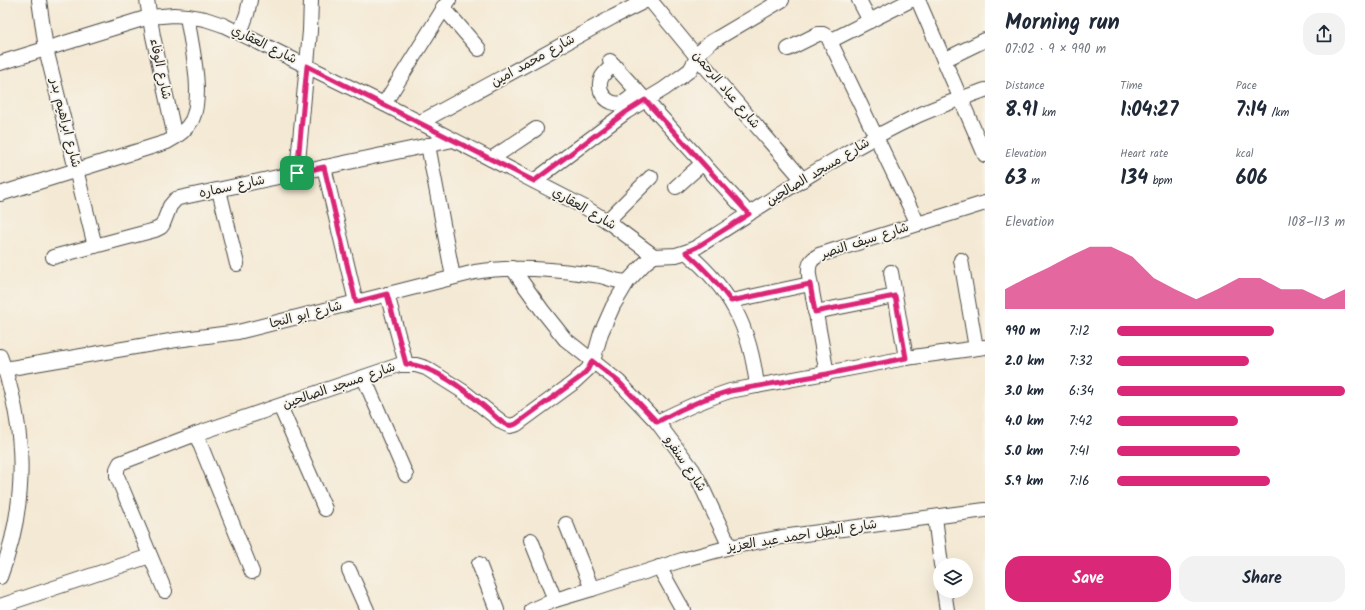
<!DOCTYPE html>
<meta charset="utf-8">
<style>
:root{--surface:#fff;--page:#f2f2f3;--text:#1f2937;--muted:#747a83;--accent:#db2777}
body{margin:0;font-family:Kalam,"Playpen Sans Arabic",sans-serif;background:var(--page);color:var(--text);height:100vh;display:flex;flex-direction:column;font-size:15px;white-space:nowrap}
*{box-sizing:border-box;margin:0}
p{font-size:13px;color:var(--muted)}
.icon{flex:none;width:22px;height:22px;fill:none;stroke:currentColor;stroke-width:2;stroke-linecap:round;stroke-linejoin:round}
.map{position:relative;flex:1;overflow:hidden}
.drawer{display:flex;flex-direction:column;background:var(--surface);width:380px}
.drawer>*{flex:none}
.buttons{position:absolute;left:933px;top:558px;display:grid;gap:8px}
.buttons a{display:grid;place-items:center;width:40px;height:40px;border-radius:50%;background:var(--surface);box-shadow:0 4px 16px #0002;font-size:20px}
.pin{position:absolute;display:grid;place-items:center;width:34px;height:34px;color:#fff;margin:-17px;border-radius:8px;box-shadow:0 2px 6px #0006}
.round{display:grid;place-items:center;flex:none;width:42px;height:42px;border-radius:16px;background:var(--page)}
.overview{display:flex;align-items:center;justify-content:space-between;height:68px;padding:0 20px}
h1{font-size:22px;font-weight:800;line-height:30px}
.stats{display:grid;grid-template-columns:repeat(3,1fr);gap:6px;height:68px;padding:4px 20px}
.stats div{display:grid;align-content:center}
.stats b{font-size:20px;font-weight:800}
.stats small{font-size:11px;font-weight:400}
.stats p{font-size:11px}
.chart{height:112px;padding:8px 20px}
.chart p{display:flex;justify-content:space-between}
.chart svg{width:100%;height:72px;margin-top:4px;fill:var(--accent);opacity:.7}
.cta{display:flex;gap:8px;margin-top:auto;padding:8px 20px}
.cta a{flex:1;height:46px;border-radius:16px;background:var(--accent);color:#fff;font-size:16px;font-weight:800;line-height:46px;text-align:center}
.cta a+a{background:var(--page);color:var(--text)}
ul{padding:0 20px;list-style:none;font-size:13px}
li{display:grid;grid-template-columns:64px 48px 1fr;align-items:center;height:30px}
li i{height:10px;border-radius:5px;background:var(--accent)}
main{display:flex;flex:1;min-height:0}
.map>svg:first-child{display:block}
.lines{fill:none;stroke-linecap:round;stroke-linejoin:round}
.minor-casing{stroke:#494844;stroke-width:16}
.minor{stroke:#fff;stroke-width:14}
.route-casing{stroke:#fff;stroke-width:8}
.route{stroke:#db2777;stroke-width:5}
.labels{text-anchor:middle;dominant-baseline:central;stroke-width:3.5;stroke-linejoin:round;paint-order:stroke}
.street-label{font-size:13px;fill:#2b2b2b;stroke:#f7f3e8}
</style>
<main>
<div class="map">
<svg width="985" height="610" viewBox="0 0 985 610">
<rect width="100%" height="100%" fill="#f7f3e8"/>
<filter id="ink" filterUnits="userSpaceOnUse"><feTurbulence type="fractalNoise" baseFrequency=".025" numOctaves="2"/><feDisplacementMap in="SourceGraphic" scale="8" xChannelSelector="R" yChannelSelector="G"/><feConvolveMatrix kernelMatrix="1 2 1 2 8 2 1 2 1" color-interpolation-filters="sRGB"/></filter>
<filter id="wash" filterUnits="userSpaceOnUse"><feTurbulence type="fractalNoise" baseFrequency=".012" numOctaves="4" result="noise"/><feDisplacementMap in="SourceGraphic" scale="16" xChannelSelector="R" yChannelSelector="G"/><feGaussianBlur stdDeviation="0.9" result="paint"/><feColorMatrix in="noise" values="0 0 0 0 0 0 0 0 0 0 0 0 0 0 0 0 0 1.4 0 .05"/><feComposite in="paint" operator="in"/></filter>
<g filter="url(#wash)">
<rect width="100%" height="100%" fill="#f4e9d4"/>
</g>
<g filter="url(#ink)">
<g class="lines">
<defs>
<g id="minor">
<path d="M39,0l7,49 49,197"/>
<path d="M147,0l6,36 22,101"/>
<path d="M650,0l47,57 106,123"/>
<path d="M859,0l11,21"/>
<path d="M918,0l67,155"/>
<path d="M443,7l36,42"/>
<path d="M240,33l7,-19 3,-14"/>
<path d="M830,41l81,-41"/>
<path d="M788,49l30,-15h5l5,3 90,187"/>
<path d="M944,60l41,-20"/>
<path d="M610,61l139,153"/>
<path d="M0,63l149,-46 25,-2 13,1 18,3 18,6 161,79 202,104 21,13 47,35"/>
<path d="M614,65c-5,4 -11,8 -13,14 -5,13 7,27 21,24 6,-2 10,-7 15,-12"/>
<path d="M384,104l65,-104"/>
<path d="M419,123l194,-106 34,-17"/>
<path d="M428,145l25,132"/>
<path d="M491,159l45,-30"/>
<path d="M324,167l32,135"/>
<path d="M297,173l13,-142 1,-31"/>
<path d="M534,181l92,-69 38,-23 18,-13 8,-6 11,-19 10,-9 71,-42"/>
<path d="M676,187l27,-24"/>
<path d="M219,190l18,74"/>
<path d="M0,194l167,-52c10,-5 19,-11 25,-22 12,-26 -1,-76 -5,-104"/>
<path d="M607,221l44,-44"/>
<path d="M686,252c45,38 64,75 71,134"/>
<path d="M53,257l102,-27 6,-3 2,-3 7,-18 6,-7 3,-1 274,-58"/>
<path d="M961,260l15,88"/>
<path d="M512,268l30,42 23,29 54,43 38,40 36,48 6,11 31,66"/>
<path d="M891,272l15,86"/>
<path d="M387,294l19,70"/>
<path d="M731,301l79,-17"/>
<path d="M815,312l80,-16"/>
<path d="M0,356c27,71 28,149 0,221"/>
<path d="M5,369l171,-29 62,-8 237,-60c37,-6 75,-3 111,2 6,1 12,1 18,3 8,2 16,6 24,4"/>
<path d="M827,374l-18,-99c-1,-10 1,-15 10,-20l166,-52"/>
<path d="M364,378l42,97"/>
<path d="M280,406l45,103"/>
<path d="M657,422c24,-12 48,-23 73,-31l176,-33 79,-11"/>
<path d="M196,434l56,138"/>
<path d="M935,517l6,48"/>
<path d="M566,524l26,65"/>
<path d="M531,540l24,60"/>
<path d="M479,564l18,46"/>
<path d="M659,567l24,43"/>
<path d="M349,570l18,40"/>
<path d="M165,591l-48,-115v-7l3,-6 76,-29 203,-69h17l10,3 38,24 39,31 7,3 7,-2 56,-41 15,-14 5,-8 8,-28 12,-27 15,-25 18,-19 8,-6 22,-1 10,-3 11,-5c73,-46 144,-96 222,-132 22,-10 44,-17 66,-25"/>
<path d="M944,591l3,19"/>
<path d="M0,606l150,-50"/>
<path d="M532,610l23,-10 37,-11 90,-29 48,-13 52,-10 203,-27"/>
</g>
</defs>
<use href="#minor" class="minor-casing"/>
<use href="#minor" class="minor"/>
</g>
</g>
<g class="lines" filter="url(#ink)">
<defs>
<path id="route" d="M307,66l227,115 92,-69 19,-12 104,114 -52,33 -11,5c17,15 31,30 45,49l79,-17 5,28 80,-16 11,62 -79,16 -97,17 -25,8 -25,11 -23,12 -38,-40 -27,-21 -4,8 -6,7 -66,48c-4,2 -7,2 -11,0 -7,-4 -13,-11 -19,-16 -21,-18 -51,-42 -80,-44l-19,-70 -31,8 -32,-135 -27,6z"/>
</defs>
<use href="#route" class="route-casing"/>
<use href="#route" class="route"/>
</g>
<g class="labels">
<g class="street-label">
<text transform="translate(264 45) rotate(26)">شارع العقاري</text>
<text transform="translate(533 61) rotate(-29)">شارع محمد امين</text>
<text transform="translate(160 69) rotate(78)">شارع الوفاء</text>
<text transform="translate(726 90) rotate(50)">شارع عباد الرحمن</text>
<text transform="translate(65 123) rotate(76)">شارع ابراهيم بدر</text>
<text transform="translate(818 172) rotate(-31)">شارع مسجد الصالحين</text>
<text transform="translate(232 187) rotate(-12)">شارع سماره</text>
<text transform="translate(584 209) rotate(30)">شارع العقاري</text>
<text transform="translate(865 241) rotate(-18)">شارع سيف النصر</text>
<text transform="translate(306 315) rotate(-15)">شارع ابو النجا</text>
<text transform="translate(339 386) rotate(-19)">شارع مسجد الصالحين</text>
<text transform="translate(685 464) rotate(56)">شارع سنفرو</text>
<text transform="translate(802 536) rotate(-9)">شارع البطل احمد عبد العزيز</text>
</g>
</g>
</svg>
<div class="buttons">
<a><svg class="icon" aria-label="layers" viewBox="0 0 24 24"><path d="M12 4l9 5-9 5-9-5zM3 14l9 5 9-5"/></svg></a>
</div>
<div class="pin" style="left:297px;top:173px;background:#1e9e55"><svg class="icon" aria-label="arrive" viewBox="0 0 24 24"><path d="M6 21V4h12l-3 4 3 4H6"/></svg></div>
</div>
<section class="drawer">
<div class="overview"><div><h1>Morning run</h1><p>07:02 · 9 × 990 m</p></div><a class="round"><svg class="icon" aria-label="share" viewBox="0 0 24 24"><path d="M12 15V3M7 8l5-5 5 5M5 13v7h14v-7"/></svg></a></div>
<div class="stats">
<div><p>Distance</p><b>8.91<small> km</small></b></div>
<div><p>Time</p><b>1:04:27</b></div>
<div><p>Pace</p><b>7:14<small> /km</small></b></div>
</div>
<div class="stats">
<div><p>Elevation</p><b>63<small> m</small></b></div>
<div><p>Heart rate</p><b>134<small> bpm</small></b></div>
<div><p>kcal</p><b>606</b></div>
</div>
<div class="chart"><p><span>Elevation</span>108–113 m</p>
<svg viewBox="0 0 160 44" preserveAspectRatio="none"><path d="M0 44V32L10 25L20 19L30 12L40 6L50 6L60 12L70 25L80 32L90 38L100 32L110 25L120 25L130 32L140 32L150 38L160 32V44z"/></svg>
</div>
<ul>
<li><b>990 m</b>7:12<i style="width:69%"></i></li>
<li><b>2.0 km</b>7:32<i style="width:58%"></i></li>
<li><b>3.0 km</b>6:34<i style="width:100%"></i></li>
<li><b>4.0 km</b>7:42<i style="width:53%"></i></li>
<li><b>5.0 km</b>7:41<i style="width:54%"></i></li>
<li><b>5.9 km</b>7:16<i style="width:67%"></i></li>
</ul>
<div class="cta"><a>Save</a><a>Share</a></div>
</section>
</main>
